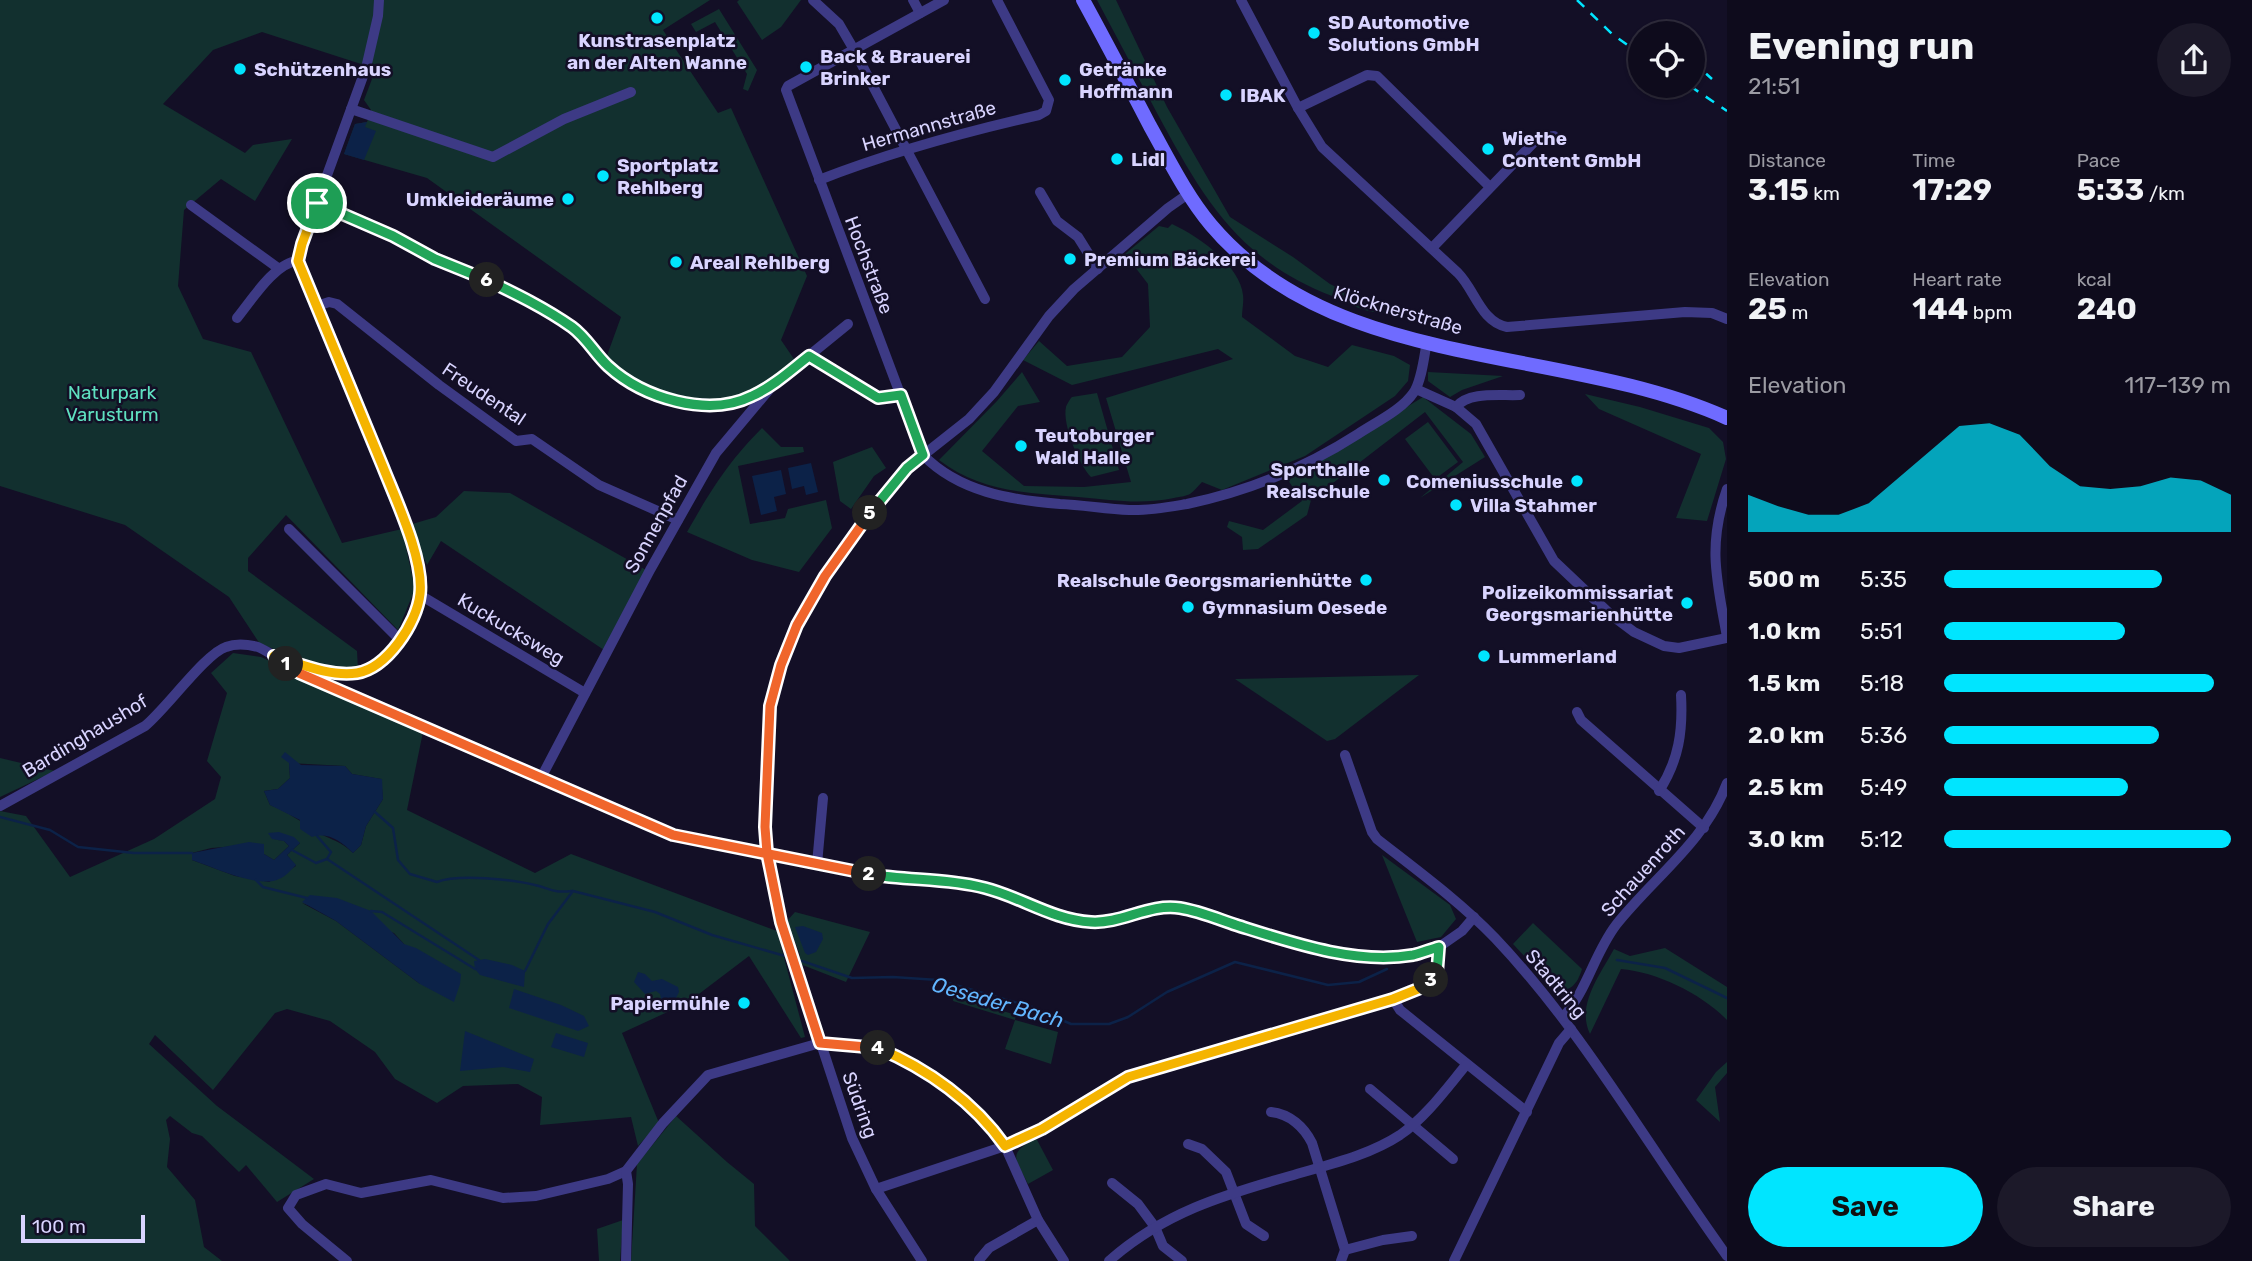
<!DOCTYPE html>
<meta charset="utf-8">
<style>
:root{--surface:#0e0b1c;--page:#1c1929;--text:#f1f3f6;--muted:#9b9ba3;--line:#2e2b3b;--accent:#00e5ff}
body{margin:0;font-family:Rubik,sans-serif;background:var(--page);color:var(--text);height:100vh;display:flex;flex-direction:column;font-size:26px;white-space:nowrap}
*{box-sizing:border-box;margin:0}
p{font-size:23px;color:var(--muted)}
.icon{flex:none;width:38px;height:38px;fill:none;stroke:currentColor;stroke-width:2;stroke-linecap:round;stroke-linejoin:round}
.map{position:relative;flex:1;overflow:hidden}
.sheet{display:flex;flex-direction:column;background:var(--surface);width:525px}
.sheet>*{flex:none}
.buttons{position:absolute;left:1628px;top:21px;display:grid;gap:14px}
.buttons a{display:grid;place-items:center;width:77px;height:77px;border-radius:50%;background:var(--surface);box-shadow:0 2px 5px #0004,0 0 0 2px var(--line);font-size:35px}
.scale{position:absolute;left:21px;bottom:18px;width:124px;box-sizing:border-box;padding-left:7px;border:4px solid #d9d4ff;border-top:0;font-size:19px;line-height:24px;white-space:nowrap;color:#d9d4ff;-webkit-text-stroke:5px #130f26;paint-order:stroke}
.pin{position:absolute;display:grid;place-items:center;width:60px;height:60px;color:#fff;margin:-30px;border:4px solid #fff;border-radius:50%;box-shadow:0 2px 7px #0007}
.km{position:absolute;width:35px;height:35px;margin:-18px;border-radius:50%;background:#222;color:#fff;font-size:19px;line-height:35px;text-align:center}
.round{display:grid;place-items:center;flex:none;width:74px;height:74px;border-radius:37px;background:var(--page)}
.headline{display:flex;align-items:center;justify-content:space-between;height:119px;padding:0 21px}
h1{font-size:38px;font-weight:700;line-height:52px}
.stats{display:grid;grid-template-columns:repeat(3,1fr);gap:10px;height:119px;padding:7px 21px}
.stats div{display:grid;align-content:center}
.stats b{font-size:30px;font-weight:700}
.stats small{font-size:19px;font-weight:400}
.stats p{font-size:19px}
.chart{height:196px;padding:14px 21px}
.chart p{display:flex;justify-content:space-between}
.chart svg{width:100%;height:126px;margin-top:7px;fill:var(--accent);opacity:.7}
.primary-button{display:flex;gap:14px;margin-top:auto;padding:14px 21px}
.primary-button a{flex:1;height:80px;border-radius:42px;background:var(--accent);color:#111;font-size:28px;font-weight:700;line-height:80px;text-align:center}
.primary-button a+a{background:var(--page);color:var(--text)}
ul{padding:0 21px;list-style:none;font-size:23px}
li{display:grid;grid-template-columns:112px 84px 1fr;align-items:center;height:52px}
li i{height:18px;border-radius:9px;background:var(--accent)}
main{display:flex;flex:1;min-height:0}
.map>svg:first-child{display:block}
.green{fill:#12302f;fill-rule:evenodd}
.water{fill:#0c2248}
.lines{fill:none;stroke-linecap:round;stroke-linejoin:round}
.stream{stroke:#0c2248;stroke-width:2.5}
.street{stroke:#3d3a85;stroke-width:10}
.secondary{stroke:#6f6bff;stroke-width:14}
.rail{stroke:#00e5ff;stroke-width:2.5;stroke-dasharray:10 9;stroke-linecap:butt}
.split-1-casing{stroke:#fff;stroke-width:14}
.split-2-casing{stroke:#fff;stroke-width:14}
.split-3-casing{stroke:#fff;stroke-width:14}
.split-4-casing{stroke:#fff;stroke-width:14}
.split-5-casing{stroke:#fff;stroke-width:14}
.split-6-casing{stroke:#fff;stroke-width:14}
.split-7-casing{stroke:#fff;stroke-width:14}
.split-1{stroke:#f5b400;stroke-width:9}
.split-2{stroke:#f0652b;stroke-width:9}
.split-3{stroke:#22a559;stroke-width:9}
.split-4{stroke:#f5b400;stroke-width:9}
.split-5{stroke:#f0652b;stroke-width:9}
.split-6{stroke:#22a559;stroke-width:9}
.split-7{stroke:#22a559;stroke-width:9}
.poi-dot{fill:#00e5ff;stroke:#130f26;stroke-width:2.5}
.labels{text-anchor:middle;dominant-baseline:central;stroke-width:5;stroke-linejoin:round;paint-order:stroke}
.poi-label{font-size:19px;font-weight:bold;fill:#d9d4ff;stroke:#130f26;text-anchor:start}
.street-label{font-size:19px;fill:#d9d4ff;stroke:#130f26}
.park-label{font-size:19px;fill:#5fe0c0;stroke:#130f26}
.water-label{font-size:21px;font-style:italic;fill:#62b6ff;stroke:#130f26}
</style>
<main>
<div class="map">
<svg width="1727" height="1261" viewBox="0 0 1727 1261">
<rect width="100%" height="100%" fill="#130f26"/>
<g class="green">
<path d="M0,0h710l-47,30 55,83 13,-5 76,168 -26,64 15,22 -23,23 -45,20 -72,-8 -51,-36 16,-44 -194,-139 -83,-24 11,-30 12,-2 4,-12 -7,-10 8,-21 -11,-15 -99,-32 -49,18 -50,54 82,49 8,-8 39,-6 -37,62 -34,-22 -37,31 -6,76 25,53 48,13 91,191 60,-14 13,60 -17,41 -112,-115 -38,43v13l109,80 1,19 -23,1 -75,-27 -31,-47 -104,-72 -125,-39z"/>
<path d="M739,0h62l-20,27 -19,13 -25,-38z"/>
<path d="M1097,0h19l51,107 63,110 63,40 37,27 57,28c-16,4 -40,-9 -55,-16 -95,-37 -129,-98 -175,-183 -20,-38 -40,-75 -60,-113z"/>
<path d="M719,9l38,61 -9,21 -5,-2 4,-15 -32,-52 -19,10 -5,-8z"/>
<path d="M1172,224c26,12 68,41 71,71 1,7 -1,15 -1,22l53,39 33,11 24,-22 42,11 16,9 -2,16 -13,15 -90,60 -83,34 -20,-8c-4,4 -8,9 -12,12 -4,2 -11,3 -16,4 -36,7 -60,2 -96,-1 -50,-4 -98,-5 -139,-37l58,-59 25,-29 18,30 -22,4 -36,45 42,35 60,1 47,-5 -25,-84 127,-39 -15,-10 -146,36 -49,-25 16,-19 28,25 55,-9 28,-30 -2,-43 -23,-30 34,-28 9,2z"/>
<path d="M1428,372l75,4 -41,14 -12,7 -22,-16z"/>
<path d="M1097,393l22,77 -28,7c-12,-12 -29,-53 -25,-70 0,-1 5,-10 6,-10z"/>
<path d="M1585,394l55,13 69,21 14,14 3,17 -19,62 -31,-3 25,-64 -102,-45z"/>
<path d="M1423,397l48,37 14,23 -65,41 43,-36 -38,-50 -114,88 -4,15 -49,34 -15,1 -1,-13 -15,-10 2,-6 34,9 39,-29 -14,-21z"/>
<path d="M1428,422l30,40 -23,17 -30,-40z"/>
<path d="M762,428l19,19h22l1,5 -66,14 12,58 35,-6 3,-9 38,-9 6,28 -33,44 -47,-12 -65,-28c24,-42 41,-70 75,-104z"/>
<path d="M872,447l14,21 -12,8 -23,33 -11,-8 -7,-39z"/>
<path d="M464,491l46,2 136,77 -42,80 -163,-109 -14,24 -18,-40 27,-8z"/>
<path d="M233,653l28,4 162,75 -16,78 128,63 36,-19 206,77 28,106 -4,1 -52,-82 -62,47 -65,30 37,90 -21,23 -7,-29 -91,8 2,-28 -24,-13 -55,2 -26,17 -42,-24 -20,-27 -45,-31 -43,-12 -12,4 -62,77 -58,-55 -6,9 68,62 97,73 -37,23 -31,-37 -7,7 -37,-36 -10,-3 -22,-17 -4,4 4,19 -3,28 28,33 9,47 18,14h-222v-450l26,5 44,61 84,-38 61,-40 6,-22 -14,-16 20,-68 -16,-20zM289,763l56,3 7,8 29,5 2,20 -17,27 -5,19 -8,8c-12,-12 -20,-12 -34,-20 -16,-10 -31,-21 -49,-28l-6,-14 14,-2 12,-11zM272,839l28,4 -13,12 9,11 -27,16 -34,-6 -43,-16v-7l19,-5 53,-4v10l10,6 15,-14 -5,-5zM302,903l92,30 10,11 16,40 -84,-63z"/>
<path d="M1419,675l-84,64 -8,2 -92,-62z"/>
<path d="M0,758l55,13 -55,26z"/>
<path d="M1382,855l68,50 6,14 -15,18 -24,5z"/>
<path d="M795,912l75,20 -24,50 -46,-18v-9l-13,-34z"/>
<path d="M1533,923l49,46c-4,13 -10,23 -26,21l-43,-46z"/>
<path d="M1665,948l62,39v33c-25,-26 -70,-48 -106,-51l-31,65c-14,-29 10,-59 24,-85l16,7z"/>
<path d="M954,996l62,19 -1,5 43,12 -7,32 -46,-15 10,-29 -62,-19z"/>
<path d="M1727,1062v11l-12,14 5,35 -24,-22 20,-28z"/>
<path d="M676,1116l51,46 27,22 1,42 35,35h-159l6,-97z"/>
<path d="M1036,1138l17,32 -25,14c-13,-26 -21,-30 8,-46z"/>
<path d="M623,1220l-3,41h-21l-2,-32z"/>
</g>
<g class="water">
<path d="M367,122l-2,5 11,4 -12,29 -20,-6 11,-30z"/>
<path d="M811,463l7,29 -12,3 -2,-9 -12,3 -4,-21z"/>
<path d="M781,470l5,24 -12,3 3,14 -16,4 -9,-39z"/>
<path d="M285,752l16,13 44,1 7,8 30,5 1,20 -17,27 -5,19 -8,8c-12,-12 -25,-21 -41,-16l-12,-8v-9l-30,-15 -6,-14 14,-2 12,-11 -1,-15 -8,-6z"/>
<path d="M279,832l15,5 6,6 -13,12 9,10c-5,5 -11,12 -17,14 -20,10 -66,-12 -87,-19v-7l57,-11 15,2v10l10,6 15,-14 -5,-5 -12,-2 -4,-6z"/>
<path d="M310,895l27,3 34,13 33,33 12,4 45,26 -1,10 -6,18 -34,-18 -84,-63 -34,-19z"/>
<path d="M803,926l19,7 1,6 -7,13 -8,3 -3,-2 -10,-26z"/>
<path d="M485,959l27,6 13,6 -1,16 -44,-12 -5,-6 -1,-8z"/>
<path d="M638,972l7,2 7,7 10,-2 16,8 1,5 -3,6v7l-7,5 -6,-4 -3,-12 -4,-3 -11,3 -11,-12z"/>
<path d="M514,989l47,16 23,11 5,10 -11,5 -69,-23z"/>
<path d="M465,1031l69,28 -4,13 -27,-5 -43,4z"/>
<path d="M556,1033l32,10 -4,14 -33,-10z"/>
</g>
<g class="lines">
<g class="stream">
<path d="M375,812l18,16 5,32 12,14 27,8c20,-8 75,-3 98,3 17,4 17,8 37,6"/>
<path d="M0,817l50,13 28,17 56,6h58"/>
<path d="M317,836l14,16 -4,7"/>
<path d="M292,850l24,13 11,-4 152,101"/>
<path d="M256,880l7,7 44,11"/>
<path d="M371,911l11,1 93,57"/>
<path d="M1617,960l48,8 62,30"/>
<path d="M802,961l50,17 41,-1 45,3 94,27 39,17h38l19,-7 39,-25 68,-30 93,23 31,-3 28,-13"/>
<path d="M525,971l23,-47 25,-33 82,21 57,23 73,21"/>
</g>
<g class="street">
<path d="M813,0l26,24 14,24 132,251"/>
<path d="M913,0l7,13"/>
<path d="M944,0l-156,86 -2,4 137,365c36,37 88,45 137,49 23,1 46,5 69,6 19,1 40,-3 58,-6 63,-13 118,-36 171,-70 18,-12 44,-24 56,-42 8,-13 10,-35 13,-51"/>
<path d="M1241,0l57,108 24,39 136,126c17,17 23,49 49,54l178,-15 27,1 15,6"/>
<path d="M1298,108l69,-33 10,1 113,111"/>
<path d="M351,109l142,48 71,-38 67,-27"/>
<path d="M819,180c71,-28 145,-48 220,-65l7,-4 3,-11 -52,-100"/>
<path d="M1040,192l17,29 21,16 20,32"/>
<path d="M317,203l75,32 43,24 42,16 51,25 45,28 21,20 15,19 47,30 34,6 38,2 22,-8 16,-8"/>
<path d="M191,205l87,63"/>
<path d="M1432,248l106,-110 16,-2"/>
<path d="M298,261l4,-17 64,-176 12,-52 1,-16"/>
<path d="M317,306l12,-4 8,2 102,81 77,56 16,-2 67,46 79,35"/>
<path d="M237,318c14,-17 38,-56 61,-57"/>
<path d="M809,356l69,43 23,-4"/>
<path d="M1416,389l40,18 20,17 78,137 56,53 24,18 30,14 15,2 48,-10"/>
<path d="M1456,407c13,-16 44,-11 64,-12"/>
<path d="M1727,489c-20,57 -10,92 0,148"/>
<path d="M289,529l111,111"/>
<path d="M420,595l165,98"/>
<path d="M286,660c52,14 88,27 119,-29 6,-11 15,-27 15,-40 -1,-45 -24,-91 -40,-132 -27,-66 -55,-132 -82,-198"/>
<path d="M1577,712l4,8 123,108"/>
<path d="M1345,755l27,77 5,7c41,32 82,62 118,99 91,96 155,212 232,318"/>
<path d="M542,776l108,-206 66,-117 57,-68 75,-61"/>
<path d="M1659,791c20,-31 24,-60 22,-96"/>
<path d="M0,806l145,-80c21,-17 61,-73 81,-79 10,-4 21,-3 32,0 14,6 28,17 41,26l373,162 220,43 46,2 48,8 70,27 29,7 10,1 56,-15h31l128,39 37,7 34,2 32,-1 26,-8 23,-16 12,-14"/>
<path d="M817,864l6,-66"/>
<path d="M1393,999l7,11 127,102"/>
<path d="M1563,1017c24,-26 31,-63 53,-92 38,-48 89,-83 111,-142"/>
<path d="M1370,1089l83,70"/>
<path d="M1271,1112c19,2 33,15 41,31l33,107 -4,11"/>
<path d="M1188,1144l14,5 24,23 20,52 18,12"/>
<path d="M1112,1183l26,21 17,23 8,19 19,15"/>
<path d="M876,1189l129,-43 37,-17 86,-52 265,-78 30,-12 14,-14 2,-26"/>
<path d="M1345,1250l38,-10 29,-4"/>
<path d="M979,1260l10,-12 49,-28"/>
<path d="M347,1261l-45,-37 -14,-16 8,-13 30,-11 35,9 70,-13 72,18 33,-2 72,-17 18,-8 37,-48 45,-48 112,-32 55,4 35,15 36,24 47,43 12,17 33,74 26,41"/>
<path d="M626,1261l2,-77 -2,-13"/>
<path d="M922,1261l-46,-72 -24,-51 -71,-216 -14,-69 -2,-26 5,-121 11,-41 16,-40 28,-49 63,-87 19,-21 62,-49 25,-27 55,-76 25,-27 94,-81 20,-14"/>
<path d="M1109,1261c54,-48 114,-66 181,-85 37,-11 78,-20 110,-41 26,-18 46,-46 66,-70"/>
<path d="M1454,1261l105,-218 12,-14"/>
</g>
<path class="secondary" d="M1083,0c23,42 45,84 67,126 19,34 36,69 61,99 125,148 352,119 516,193"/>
<g class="rail">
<path d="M1577,0l35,34 28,20"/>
<path d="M1692,61l20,18"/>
<path d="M1690,86l37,25"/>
</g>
</g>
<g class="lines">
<defs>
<path id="split-1" d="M286,664l-12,-8c26,8 56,21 83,17 30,-5 60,-50 63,-79 4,-35 -24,-94 -37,-127 -28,-69 -57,-137 -85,-206l4,-17 15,-41"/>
<path id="split-2" d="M286,664l13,9 374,162 196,39"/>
<path id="split-3" d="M869,874c38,7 78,4 116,14 36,9 68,32 106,34 31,2 58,-19 89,-14 19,3 38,11 56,17 54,17 119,40 177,30 9,-2 18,-6 26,-8l-2,26 -6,7"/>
<path id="split-4" d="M878,1048c50,21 96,54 127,98l37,-17 86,-52 265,-78 30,-12 8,-7"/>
<path id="split-5" d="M870,513l-45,63 -28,49 -16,40 -11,41 -5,121 2,26 14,69 39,121 58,5"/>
<path id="split-6" d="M487,280c29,14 58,28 85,47 15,11 23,27 36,39 35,32 100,52 144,30 22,-10 39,-26 57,-40l69,42 23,-3 22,60 -16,13 -37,45"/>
<path id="split-7" d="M317,203l76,33 42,23 52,21"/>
</defs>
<use href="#split-1" class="split-1-casing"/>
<use href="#split-2" class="split-2-casing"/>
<use href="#split-3" class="split-3-casing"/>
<use href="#split-4" class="split-4-casing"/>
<use href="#split-5" class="split-5-casing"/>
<use href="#split-6" class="split-6-casing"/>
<use href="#split-7" class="split-7-casing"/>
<use href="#split-1" class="split-1"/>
<use href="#split-2" class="split-2"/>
<use href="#split-3" class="split-3"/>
<use href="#split-4" class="split-4"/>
<use href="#split-5" class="split-5"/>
<use href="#split-6" class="split-6"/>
<use href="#split-7" class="split-7"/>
</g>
<g class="poi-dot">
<circle cx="657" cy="18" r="7"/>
<circle cx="1314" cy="33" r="7"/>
<circle cx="806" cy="67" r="7"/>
<circle cx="240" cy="69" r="7"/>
<circle cx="1065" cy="80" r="7"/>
<circle cx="1226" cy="95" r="7"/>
<circle cx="1488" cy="149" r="7"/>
<circle cx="1117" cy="159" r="7"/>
<circle cx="603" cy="176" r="7"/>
<circle cx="568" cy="199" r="7"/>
<circle cx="1070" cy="259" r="7"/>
<circle cx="676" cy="262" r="7"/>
<circle cx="1021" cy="446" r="7"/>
<circle cx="1384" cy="480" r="7"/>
<circle cx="1577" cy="481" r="7"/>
<circle cx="1456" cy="505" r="7"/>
<circle cx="1366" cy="580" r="7"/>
<circle cx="1687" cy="603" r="7"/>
<circle cx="1188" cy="607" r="7"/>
<circle cx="1484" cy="656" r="7"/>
<circle cx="744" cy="1003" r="7"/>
</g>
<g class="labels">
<g class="poi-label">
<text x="1328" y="22">SD Automotive<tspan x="1328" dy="22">Solutions GmbH</tspan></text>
<text x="657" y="40" text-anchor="middle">Kunstrasenplatz<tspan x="657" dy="22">an der Alten Wanne</tspan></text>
<text x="820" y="56">Back &amp; Brauerei<tspan x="820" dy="22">Brinker</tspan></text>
<text x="254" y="69">Schützenhaus</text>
<text x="1079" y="69">Getränke<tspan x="1079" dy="22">Hoffmann</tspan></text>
<text x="1240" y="95">IBAK</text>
<text x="1502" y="138">Wiethe<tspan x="1502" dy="22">Content GmbH</tspan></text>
<text x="1131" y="159">Lidl</text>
<text x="617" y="165">Sportplatz<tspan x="617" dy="22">Rehlberg</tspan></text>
<text x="554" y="199" text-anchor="end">Umkleideräume</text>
<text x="1084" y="259">Premium Bäckerei</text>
<text x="690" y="262">Areal Rehlberg</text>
<text x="1035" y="435">Teutoburger<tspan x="1035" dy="22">Wald Halle</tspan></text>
<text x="1370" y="469" text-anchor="end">Sporthalle<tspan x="1370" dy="22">Realschule</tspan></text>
<text x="1563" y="481" text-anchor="end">Comeniusschule</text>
<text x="1470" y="505">Villa Stahmer</text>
<text x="1352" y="580" text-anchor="end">Realschule Georgsmarienhütte</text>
<text x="1673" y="592" text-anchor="end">Polizeikommissariat<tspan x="1673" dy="22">Georgsmarienhütte</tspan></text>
<text x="1202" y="607">Gymnasium Oesede</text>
<text x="1498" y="656">Lummerland</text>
<text x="730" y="1003" text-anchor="end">Papiermühle</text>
</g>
<g class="street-label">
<text transform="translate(929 126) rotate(-16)">Hermannstraße</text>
<text transform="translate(869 265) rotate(69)">Hochstraße</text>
<text transform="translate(1398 310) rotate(16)">Klöcknerstraße</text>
<text transform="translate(484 394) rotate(34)">Freudental</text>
<text transform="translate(656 524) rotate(-61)">Sonnenpfad</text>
<text transform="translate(511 629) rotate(31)">Kuckucksweg</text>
<text transform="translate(85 736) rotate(-31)">Bardinghaushof</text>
<text transform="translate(1643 871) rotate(-48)">Schauenroth</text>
<text transform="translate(1556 984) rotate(50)">Stadtring</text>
<text transform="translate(860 1105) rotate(70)">Südring</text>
</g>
<g class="park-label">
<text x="112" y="392">Naturpark<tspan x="112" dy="22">Varusturm</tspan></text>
</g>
<g class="water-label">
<text transform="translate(998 1002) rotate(16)">Oeseder Bach</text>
</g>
</g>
</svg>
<div class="buttons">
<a><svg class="icon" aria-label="locate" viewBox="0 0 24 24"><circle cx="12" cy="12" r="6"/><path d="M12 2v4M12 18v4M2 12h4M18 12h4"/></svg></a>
</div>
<div class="scale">100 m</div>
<div class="pin" style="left:317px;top:203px;background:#1e9e55"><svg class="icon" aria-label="arrive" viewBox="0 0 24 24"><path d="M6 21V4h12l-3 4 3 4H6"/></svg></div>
<b class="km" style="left:286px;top:664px">1</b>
<b class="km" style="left:869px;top:874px">2</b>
<b class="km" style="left:1431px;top:980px">3</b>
<b class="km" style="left:878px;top:1048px">4</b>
<b class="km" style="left:870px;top:513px">5</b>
<b class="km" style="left:487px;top:280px">6</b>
</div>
<section class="sheet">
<div class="headline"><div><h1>Evening run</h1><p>21:51</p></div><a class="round"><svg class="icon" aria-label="share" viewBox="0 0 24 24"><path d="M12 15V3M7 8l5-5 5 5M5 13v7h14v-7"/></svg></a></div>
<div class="stats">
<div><p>Distance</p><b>3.15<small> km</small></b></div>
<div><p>Time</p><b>17:29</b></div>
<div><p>Pace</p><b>5:33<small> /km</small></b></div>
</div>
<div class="stats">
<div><p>Elevation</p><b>25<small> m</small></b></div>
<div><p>Heart rate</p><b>144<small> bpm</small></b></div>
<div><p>kcal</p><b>240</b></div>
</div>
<div class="chart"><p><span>Elevation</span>117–139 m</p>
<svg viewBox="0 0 160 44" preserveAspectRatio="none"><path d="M0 44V31L10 35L20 38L30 38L40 34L50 25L60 16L70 7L80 6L90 10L100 21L110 28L120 29L130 28L140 25L150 26L160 31V44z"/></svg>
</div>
<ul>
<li><b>500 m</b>5:35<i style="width:76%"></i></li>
<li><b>1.0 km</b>5:51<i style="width:63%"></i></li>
<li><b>1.5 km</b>5:18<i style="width:94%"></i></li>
<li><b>2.0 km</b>5:36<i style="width:75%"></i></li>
<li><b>2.5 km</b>5:49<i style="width:64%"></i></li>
<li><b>3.0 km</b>5:12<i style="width:100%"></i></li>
</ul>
<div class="primary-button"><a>Save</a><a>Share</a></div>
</section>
</main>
